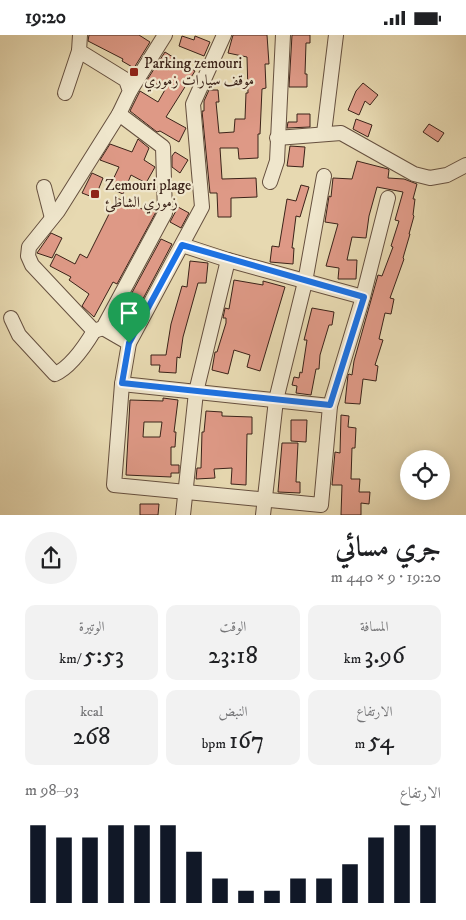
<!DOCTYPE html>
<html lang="ar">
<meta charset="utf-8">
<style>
:root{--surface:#fff;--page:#f2f2f2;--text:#202124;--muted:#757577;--accent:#111827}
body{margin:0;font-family:"IM FELL DW Pica",Amiri,serif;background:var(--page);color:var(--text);direction:rtl;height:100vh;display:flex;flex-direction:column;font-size:19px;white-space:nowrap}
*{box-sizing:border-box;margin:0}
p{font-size:16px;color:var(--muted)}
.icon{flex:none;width:28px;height:28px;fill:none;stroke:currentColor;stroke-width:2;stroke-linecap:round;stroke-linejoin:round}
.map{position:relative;height:480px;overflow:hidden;direction:ltr}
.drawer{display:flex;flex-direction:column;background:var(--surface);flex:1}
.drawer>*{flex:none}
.buttons{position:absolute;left:400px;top:415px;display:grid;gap:10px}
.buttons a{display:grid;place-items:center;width:50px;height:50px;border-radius:50%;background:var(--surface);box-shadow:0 2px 12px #0003;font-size:25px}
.pin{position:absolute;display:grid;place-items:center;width:42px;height:42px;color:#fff;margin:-51px -21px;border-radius:50% 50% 50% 0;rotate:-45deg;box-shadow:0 0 5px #0007}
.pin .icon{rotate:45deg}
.round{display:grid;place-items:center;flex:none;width:52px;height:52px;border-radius:26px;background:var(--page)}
.head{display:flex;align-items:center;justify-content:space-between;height:85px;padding:0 25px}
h1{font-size:28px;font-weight:600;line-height:38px}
.stats{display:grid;grid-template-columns:repeat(3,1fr);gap:8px;height:85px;padding:5px 25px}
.stats div{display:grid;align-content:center;border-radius:10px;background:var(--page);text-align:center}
.stats b{font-size:25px;font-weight:600}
.stats small{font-size:14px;font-weight:400}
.stats p{font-size:14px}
.chart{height:140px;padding:10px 25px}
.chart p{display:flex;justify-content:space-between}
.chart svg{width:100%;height:90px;margin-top:5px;stroke:var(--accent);stroke-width:6}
.status{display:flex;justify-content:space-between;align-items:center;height:35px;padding:0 25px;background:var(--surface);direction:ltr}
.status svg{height:14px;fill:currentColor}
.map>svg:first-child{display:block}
.building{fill:#de9986;stroke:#3b2319;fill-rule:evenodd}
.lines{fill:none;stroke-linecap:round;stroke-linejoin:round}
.minor-casing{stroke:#66503f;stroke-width:16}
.minor{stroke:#efe6cc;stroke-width:14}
.route-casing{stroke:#fff;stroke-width:10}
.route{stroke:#1a73e8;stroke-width:6}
.poi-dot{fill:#8f2418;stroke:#efe6cc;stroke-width:2}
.labels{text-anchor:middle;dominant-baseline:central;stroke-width:4.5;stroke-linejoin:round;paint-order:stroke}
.poi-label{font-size:15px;fill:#3b2319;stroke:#efe6cc;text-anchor:start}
</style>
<div class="status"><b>19:20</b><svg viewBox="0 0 49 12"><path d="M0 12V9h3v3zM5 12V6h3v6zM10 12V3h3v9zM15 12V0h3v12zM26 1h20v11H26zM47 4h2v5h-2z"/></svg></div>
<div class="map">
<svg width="466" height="480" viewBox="0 0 466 480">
<rect width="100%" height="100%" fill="#e7d9b1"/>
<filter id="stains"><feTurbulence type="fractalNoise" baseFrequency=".004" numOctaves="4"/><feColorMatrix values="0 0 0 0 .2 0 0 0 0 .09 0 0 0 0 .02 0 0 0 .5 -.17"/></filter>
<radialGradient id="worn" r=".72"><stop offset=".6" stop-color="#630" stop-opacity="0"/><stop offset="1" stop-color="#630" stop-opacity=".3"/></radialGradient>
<g class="building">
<path d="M89,0h50l11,7 -16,26 -12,-7 1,-2 -35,-18z"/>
<path d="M233,0h34l2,29h-4l1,24 -4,1 -2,45h-2v24l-19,1 -1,-11h-18l2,31 34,-1 1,19 -26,1v19h-13l-1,-24h-7l-8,-82h2v-10l5,-11h9l1,12h-3l3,31 15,-1 1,-13h10l1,-26h2l-1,-36 -19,-4z"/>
<path d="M292,0h18v8h-4l-1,31h2v13h-18z"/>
<path d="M182,1l12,4 1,-4 15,6 -6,14 -25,-10z"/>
<path d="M165,17l30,19 -29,46 20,11 -7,14 -19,-11 -3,1 -27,-21 10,-20 18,11 8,-14 -19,-8z"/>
<path d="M363,48l15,12 -8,10 -5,-4 -6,14 -11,-5 8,-19z"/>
<path d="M297,79h13v13l-23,1 1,-6h9z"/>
<path d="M356,84l16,6 -4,12 -15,-8z"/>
<path d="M429,89l15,9 -6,9 -15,-10z"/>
<path d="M138,104l11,9 -5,12 11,7 -9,16 -15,-8 -8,19 -14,-6 10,-21 -19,-7 10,-16 22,8z"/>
<path d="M290,111l15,1 -2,20 -16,-1z"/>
<path d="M175,117l13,8 -8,13 -8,-6v-11z"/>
<path d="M357,126l31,8 1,1 -1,8 16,1 13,5 -4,15h2l-2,16 1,1 -5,18h1l-7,24 1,1 -14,39 4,1 -3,15 -6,-1 -6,26 4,1 -8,25 3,1 -2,15 -13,-2 -3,25 -15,-1 3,-28 1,-1 3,1 2,-14 24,-86 4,1 11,-29 -2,-1 8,-25 -4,-1 8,-28 -26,-5 -8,29 -3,22 -14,-1 -5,23h10l-1,19h-18l1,-11 -13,-2 12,-42 -13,-2 4,-26 2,1 2,-19 19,1z"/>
<path d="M92,138l11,5 -8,20 -13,-5z"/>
<path d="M301,150l8,2 -9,30 -4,-1 -4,32h2l-1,16 -23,-2 2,-16 7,1 8,-48 9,2z"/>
<path d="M117,163l25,11 2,-4 12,7 -39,72 -4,-2 -19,35 -12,-11 7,-12 -20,-14 2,-3 -21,-11 6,-12 19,10 5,-10 7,4z"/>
<path d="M178,172l11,6 -8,15 -11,-6z"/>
<path d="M51,198l11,5 -10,20 -15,-5z"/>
<path d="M161,204l11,5 -36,68 -9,-5 2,-3 -2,-2z"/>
<path d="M190,226l18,2 -2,20h-8l-15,54 -3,21 -3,-1 -1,16 -17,-1 1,-7h-9v-10h15l5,-31 11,-38 5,1z"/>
<path d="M234,245l29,5v-4l22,6 -25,84 -13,-4 3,-12 -16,-5 -6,24 -16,-4 3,-18h2l9,-29v-5h-3l2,-10 4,1z"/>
<path d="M312,273l22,4 -2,13h-3l-9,30 -1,14h-3l-5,26 -15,-2 1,-7 -5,-1 2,-8 5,1 1,-6 2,1 5,-33h-3z"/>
<path d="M163,363l15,2 -4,32h2l-1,15h-4v18h8v8h-8v4l-45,-2 4,-75 33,1zM144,387h18l-2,15h-17z"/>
<path d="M206,376l16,1v4l30,1v17h-5l-1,51 -15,-1 1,-16 -18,1 1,9 -19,1 1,-11h4l1,-36h2z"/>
<path d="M341,380l8,1 -1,11 8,1 -1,20h-3l-1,31h9l-1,13h11l-1,12 -8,-1v12h-20l1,-30h-10l3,-33 5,1z"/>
<path d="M291,385h16l-1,22 -15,-1z"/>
<path d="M282,408h16l-2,39h4v11l-22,-1z"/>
<path d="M140,469h19l-1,11h-18z"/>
</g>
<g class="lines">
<defs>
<g id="minor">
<path d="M80,0l-1,16 47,29 4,11 -11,23 -61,97 -29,36 -1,9 4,9 62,66 9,-3"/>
<path d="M224,0l-31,69 9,103 -73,136 -7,41 -8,101 207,20 9,-99 33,-109 25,-99"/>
<path d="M130,56l35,-56"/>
<path d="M65,58l14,-42"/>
<path d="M119,79l44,33 2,66 -62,115 26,15"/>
<path d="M324,98l12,-98"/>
<path d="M277,103l64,-5 73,41 16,4 17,-3 19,-10"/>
<path d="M270,147l7,-21 6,-126"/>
<path d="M44,152l8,31"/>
<path d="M182,210l46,15 135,37"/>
<path d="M11,283l8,17 36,39c16,-7 30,-28 39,-43"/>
<path d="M122,349l208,22"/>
<path d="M183,480l13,-123 32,-132"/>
<path d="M263,480l13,-115 29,-118 19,-106"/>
</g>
</defs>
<use href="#minor" class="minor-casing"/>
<use href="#minor" class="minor"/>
</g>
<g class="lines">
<defs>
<path id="route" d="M182,210l182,52 -34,108 -208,-22 7,-40z"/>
</defs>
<use href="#route" class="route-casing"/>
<use href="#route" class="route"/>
</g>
<g class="poi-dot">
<rect x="129" y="32" width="10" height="10" rx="2.5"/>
<rect x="90" y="154" width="10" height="10" rx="2.5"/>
</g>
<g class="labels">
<g class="poi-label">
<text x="144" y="28">Parking zemouri<tspan x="144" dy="17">موقف سيارات زموري</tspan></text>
<text x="105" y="150">Zemouri plage<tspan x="105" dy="17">زموري الشاطئ</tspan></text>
</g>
</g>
<rect width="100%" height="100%" filter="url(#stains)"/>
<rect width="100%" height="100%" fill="url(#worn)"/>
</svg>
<div class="buttons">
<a><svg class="icon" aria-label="locate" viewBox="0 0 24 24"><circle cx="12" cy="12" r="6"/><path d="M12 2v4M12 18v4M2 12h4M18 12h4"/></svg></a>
</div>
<div class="pin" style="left:129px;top:308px;background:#1e9e55"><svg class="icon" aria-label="arrive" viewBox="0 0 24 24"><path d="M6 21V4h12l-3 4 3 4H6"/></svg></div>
</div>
<section class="drawer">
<div class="head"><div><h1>جري مسائي</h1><p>19:20 · 9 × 440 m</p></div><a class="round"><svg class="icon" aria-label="share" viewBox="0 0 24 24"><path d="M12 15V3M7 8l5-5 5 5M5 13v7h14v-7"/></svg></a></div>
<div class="stats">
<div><p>المسافة</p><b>3.96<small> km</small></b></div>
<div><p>الوقت</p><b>23:18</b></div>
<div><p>الوتيرة</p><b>5:53<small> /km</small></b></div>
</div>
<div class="stats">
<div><p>الارتفاع</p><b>54<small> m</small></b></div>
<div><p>النبض</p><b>167<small> bpm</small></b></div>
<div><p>kcal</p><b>268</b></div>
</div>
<div class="chart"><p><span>الارتفاع</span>93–98 m</p>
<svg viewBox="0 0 160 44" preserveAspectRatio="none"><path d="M5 44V6M15 44V12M25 44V12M35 44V6M45 44V6M55 44V6M65 44V19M75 44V32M85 44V38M95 44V38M105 44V32M115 44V32M125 44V25M135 44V12M145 44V6M155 44V6"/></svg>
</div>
</section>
